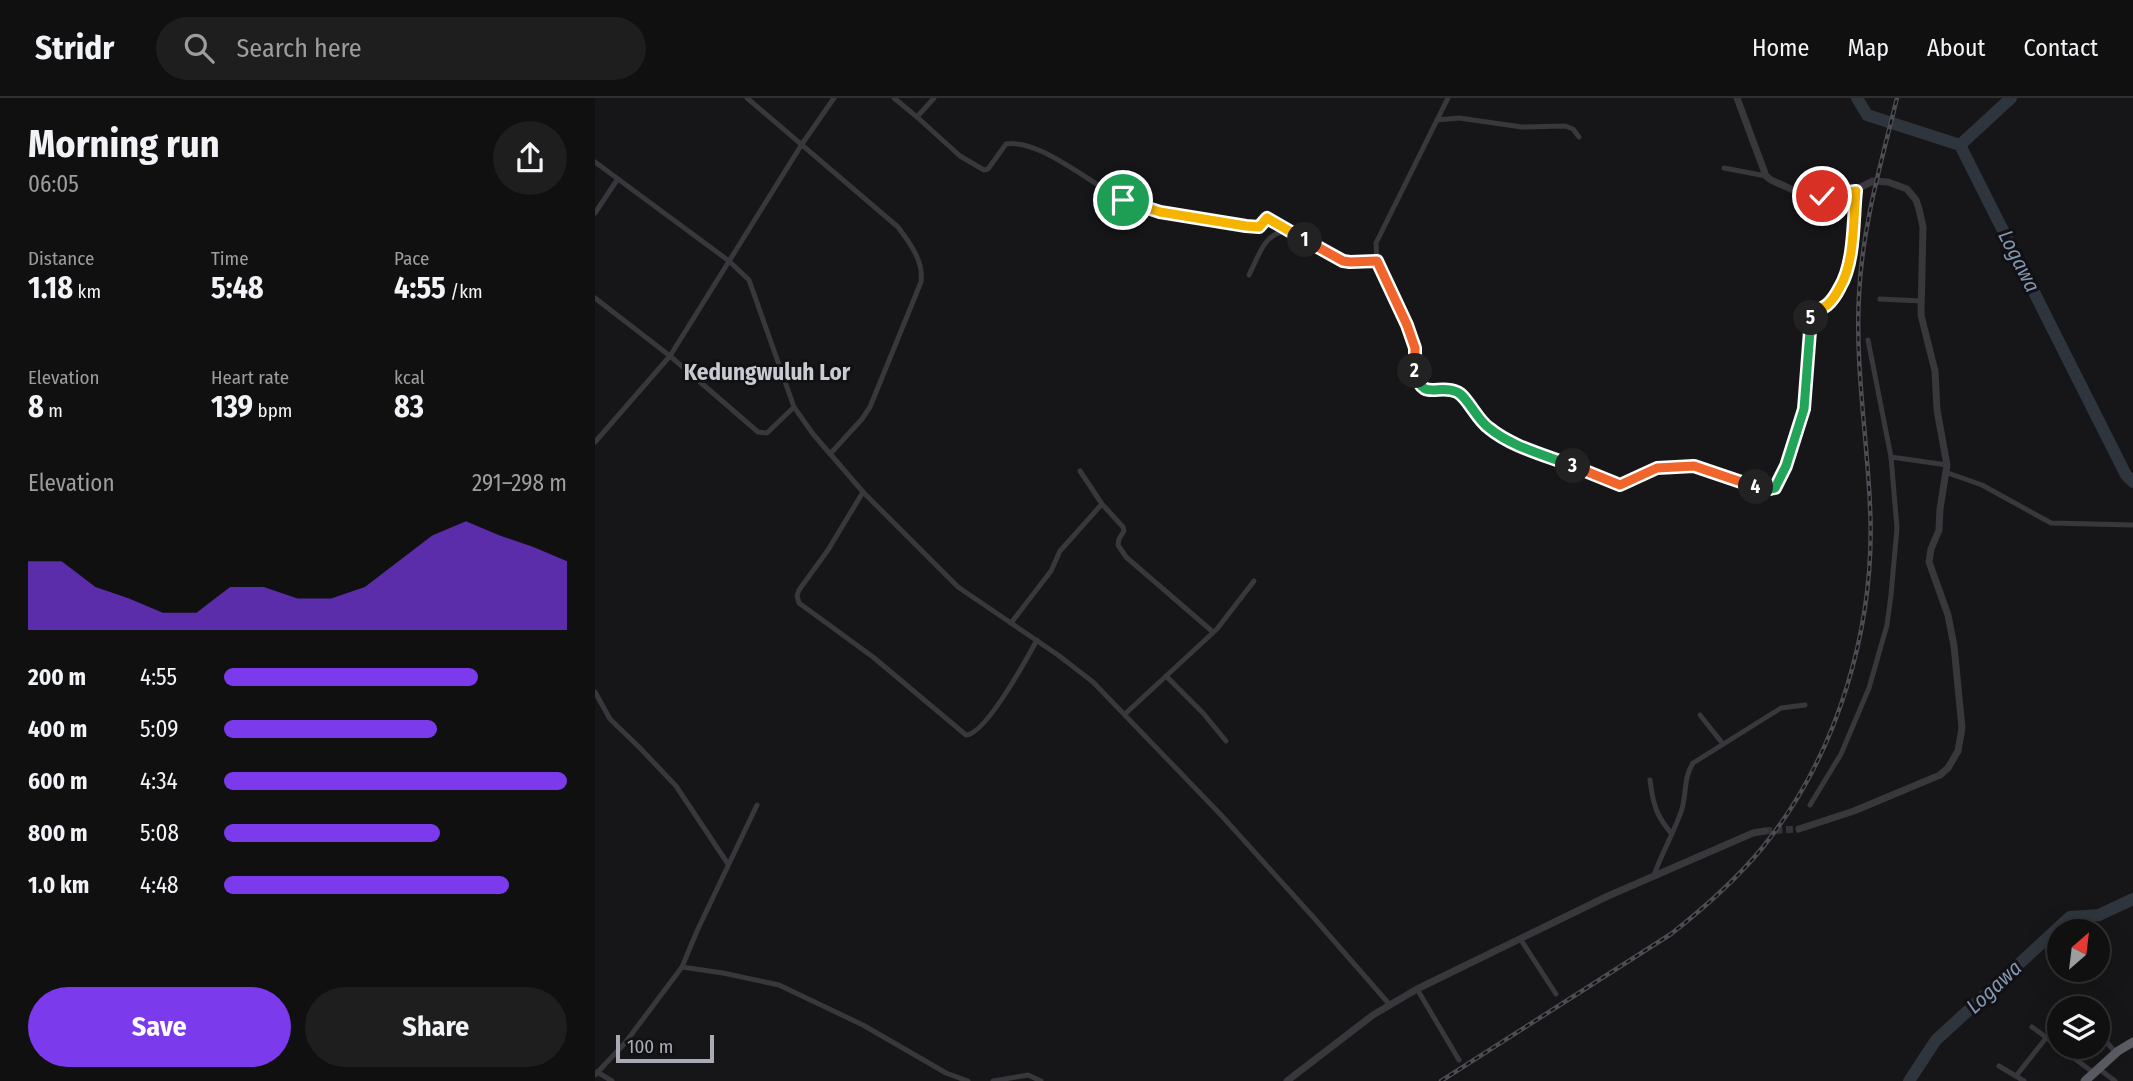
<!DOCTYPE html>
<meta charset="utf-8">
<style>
:root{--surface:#101011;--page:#1e1e1f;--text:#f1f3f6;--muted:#9c9d9f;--line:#303031;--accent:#7c3aed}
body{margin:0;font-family:"Fira Sans Condensed",sans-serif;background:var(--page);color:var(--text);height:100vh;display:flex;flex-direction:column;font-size:26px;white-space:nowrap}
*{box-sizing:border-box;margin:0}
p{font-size:23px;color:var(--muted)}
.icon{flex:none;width:38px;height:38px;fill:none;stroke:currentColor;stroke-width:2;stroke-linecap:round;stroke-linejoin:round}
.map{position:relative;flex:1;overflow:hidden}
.side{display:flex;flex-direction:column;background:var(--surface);width:595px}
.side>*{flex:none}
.needle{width:46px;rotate:28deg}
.buttons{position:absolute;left:1452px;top:821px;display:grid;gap:14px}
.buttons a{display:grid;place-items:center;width:63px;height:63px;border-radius:50%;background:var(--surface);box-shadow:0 7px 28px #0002,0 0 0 2px var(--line);font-size:35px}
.scale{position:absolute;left:21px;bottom:18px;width:98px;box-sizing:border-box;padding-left:7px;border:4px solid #a8abb6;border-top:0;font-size:19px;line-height:24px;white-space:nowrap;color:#a8abb6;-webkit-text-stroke:5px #111012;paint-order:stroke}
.pin{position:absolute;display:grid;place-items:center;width:60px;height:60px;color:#fff;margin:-30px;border:4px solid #fff;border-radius:50%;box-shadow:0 2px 7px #0007}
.km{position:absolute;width:35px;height:35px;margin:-18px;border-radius:50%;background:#222;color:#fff;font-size:19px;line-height:35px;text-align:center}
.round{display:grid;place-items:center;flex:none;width:74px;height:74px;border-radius:37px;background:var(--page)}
.headline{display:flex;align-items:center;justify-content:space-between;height:119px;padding:0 28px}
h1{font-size:38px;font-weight:700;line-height:52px}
.stats{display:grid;grid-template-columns:repeat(3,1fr);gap:10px;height:119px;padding:7px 28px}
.stats div{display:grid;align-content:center}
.stats b{font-size:30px;font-weight:700}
.stats small{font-size:19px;font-weight:400}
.stats p{font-size:19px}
.chart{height:196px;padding:14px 28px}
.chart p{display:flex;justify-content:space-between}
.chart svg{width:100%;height:126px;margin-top:7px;fill:var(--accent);opacity:.7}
.cta{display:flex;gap:14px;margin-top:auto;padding:14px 28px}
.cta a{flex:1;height:80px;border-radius:42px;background:var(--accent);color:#fff;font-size:28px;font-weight:700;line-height:80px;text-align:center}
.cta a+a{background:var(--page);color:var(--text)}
ul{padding:0 28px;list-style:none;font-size:23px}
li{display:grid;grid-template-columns:112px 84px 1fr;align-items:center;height:52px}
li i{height:18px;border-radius:9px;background:var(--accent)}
header{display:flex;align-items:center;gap:42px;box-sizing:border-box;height:98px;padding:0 35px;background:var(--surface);border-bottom:2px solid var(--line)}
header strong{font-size:33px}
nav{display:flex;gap:38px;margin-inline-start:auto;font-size:24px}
.search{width:490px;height:63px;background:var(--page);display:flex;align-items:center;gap:18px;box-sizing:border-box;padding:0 24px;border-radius:38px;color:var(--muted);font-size:26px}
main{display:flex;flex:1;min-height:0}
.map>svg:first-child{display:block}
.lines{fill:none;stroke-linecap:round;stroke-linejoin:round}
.river{stroke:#2e353c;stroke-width:12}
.tertiary-tunnel{stroke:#333337;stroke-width:7;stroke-dasharray:7 3.5;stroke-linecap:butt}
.minor{stroke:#37373c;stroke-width:5}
.tertiary{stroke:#37373c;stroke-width:7}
.trunk{stroke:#5b5c64;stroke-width:9}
.rail-casing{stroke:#4c4d53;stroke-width:4.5}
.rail{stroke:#111012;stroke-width:2;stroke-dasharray:5;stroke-linecap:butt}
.split-1-casing{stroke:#fff;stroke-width:14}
.split-2-casing{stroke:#fff;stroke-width:14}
.split-3-casing{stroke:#fff;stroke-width:14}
.split-4-casing{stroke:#fff;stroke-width:14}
.split-5-casing{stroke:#fff;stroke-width:14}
.split-6-casing{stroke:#fff;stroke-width:14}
.split-1{stroke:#f5b400;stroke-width:9}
.split-2{stroke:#f0652b;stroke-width:9}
.split-3{stroke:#22a559;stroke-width:9}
.split-4{stroke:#f0652b;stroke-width:9}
.split-5{stroke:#22a559;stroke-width:9}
.split-6{stroke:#f5b400;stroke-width:9}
.labels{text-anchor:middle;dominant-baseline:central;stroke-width:6;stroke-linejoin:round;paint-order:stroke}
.water-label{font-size:21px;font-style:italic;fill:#8196b0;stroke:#111012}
.quarter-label{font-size:23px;font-weight:bold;fill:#c9cbd3;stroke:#111012}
</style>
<header>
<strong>Stridr</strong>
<div class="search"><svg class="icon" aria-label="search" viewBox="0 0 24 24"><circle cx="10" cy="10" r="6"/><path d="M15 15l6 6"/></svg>Search here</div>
<nav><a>Home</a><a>Map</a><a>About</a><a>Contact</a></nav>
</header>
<main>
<section class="side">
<div class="headline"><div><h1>Morning run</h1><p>06:05</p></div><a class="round"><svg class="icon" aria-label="share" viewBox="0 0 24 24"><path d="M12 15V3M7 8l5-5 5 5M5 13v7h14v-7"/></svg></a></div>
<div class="stats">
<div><p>Distance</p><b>1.18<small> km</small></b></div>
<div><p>Time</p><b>5:48</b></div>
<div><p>Pace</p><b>4:55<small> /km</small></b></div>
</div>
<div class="stats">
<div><p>Elevation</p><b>8<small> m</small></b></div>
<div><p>Heart rate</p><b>139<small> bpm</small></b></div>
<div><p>kcal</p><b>83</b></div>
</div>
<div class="chart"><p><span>Elevation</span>291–298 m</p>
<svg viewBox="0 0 160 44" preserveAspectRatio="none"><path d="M0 44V20L10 20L20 29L30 33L40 38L50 38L60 29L70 29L80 33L90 33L100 29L110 20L120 11L130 6L140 11L150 15L160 20V44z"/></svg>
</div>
<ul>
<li><b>200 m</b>4:55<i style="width:74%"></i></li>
<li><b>400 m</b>5:09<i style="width:62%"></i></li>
<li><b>600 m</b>4:34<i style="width:100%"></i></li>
<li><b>800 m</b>5:08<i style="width:63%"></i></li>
<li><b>1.0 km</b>4:48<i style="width:83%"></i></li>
</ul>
<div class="cta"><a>Save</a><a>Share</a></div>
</section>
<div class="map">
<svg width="1538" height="983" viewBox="0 0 1538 983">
<rect width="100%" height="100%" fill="#161517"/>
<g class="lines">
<g class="river">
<path d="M1262,0l10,17 93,30 166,330 7,7"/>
<path d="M1365,47l51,-47"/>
<path d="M1314,983l27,-41 134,-123 29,-2 34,-16"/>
</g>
<path class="tertiary-tunnel" d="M1170,733l34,-2"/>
<g class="minor">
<path d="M152,0l151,129c12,16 26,35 23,55l-51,125 -8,12 -32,35"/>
<path d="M299,0l23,19 17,-19"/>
<path d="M853,0l-72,145 1,18 20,39 18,48v22l4,14 11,7 20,-2 10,4 21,29 17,13 122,50 37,-17 37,-3 52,20 24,4 7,-3c28,-49 29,-104 32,-159l3,-12c6,-7 15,-9 21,-17 22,-30 20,-72 23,-107"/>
<path d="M322,19l43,39 24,14 4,-1 18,-25c34,-6 88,43 120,57 37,15 85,23 125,26l9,-1 7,-8c22,11 60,42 83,44 8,1 18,-1 27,-1"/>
<path d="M842,22l22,-2 63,9 43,-1 8,3 6,8"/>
<path d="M0,64l134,99 20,19 45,127 19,27 50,58 95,95 100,68 35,27 129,134 92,102 76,87"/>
<path d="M1129,70l42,8"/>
<path d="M0,115l22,-33"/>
<path d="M654,177c10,-19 15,-43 39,-44"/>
<path d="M0,200l75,58 88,76 9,1 27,-26"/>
<path d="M1285,201l41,2"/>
<path d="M0,344l75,-86 132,-212 32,-46"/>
<path d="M1296,359l56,8"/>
<path d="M485,373l22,33 21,23 1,4 -5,8 -1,6 8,12 87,75"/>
<path d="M1353,375l34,12 69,38 82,2"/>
<path d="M268,394l-35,58 -29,40 -2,6 2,7 74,54 93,78c20,-1 60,-75 71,-95"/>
<path d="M416,525l40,-52 9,-20 42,-47"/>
<path d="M571,578l37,37 23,28"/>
<path d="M0,594l15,27 30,29 36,38 52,78"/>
<path d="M530,616l92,-85 37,-48"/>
<path d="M1105,617l23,29"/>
<path d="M1055,682c3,24 6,36 22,54"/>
<path d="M1215,707l31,-51 28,-66 18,-63 4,-30 6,-67 -6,-71 -23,-117"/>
<path d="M1059,777c8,-22 19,-41 27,-63 6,-16 2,-34 12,-49l88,-55 24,-3"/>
<path d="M926,842l35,54"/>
<path d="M87,869l15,-36 60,-126"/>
<path d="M822,891l42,71"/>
<path d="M1437,929l62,46"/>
<path d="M1503,934l18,21"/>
<path d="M1404,968l25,15"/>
<path d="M1504,971l16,12"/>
<path d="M2,974l15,9"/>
<path d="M0,977l30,-32 57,-76 41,6 56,12 84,40 83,48 22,8"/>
<path d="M1421,978l30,-38"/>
<path d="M398,983l35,-6 13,6"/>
</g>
<g class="tertiary">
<path d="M1142,0l29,78 5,4 31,14 20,2 27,-3 24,-12 15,1 19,7 9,11 3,9 4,18 -2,88 14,56 2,39 10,55 -7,44 -1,21 -8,19 -2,13 19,53 6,31 8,82 -4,23 -10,17 -8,7 -86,36 -55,18"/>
<path d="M692,983l86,-66 44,-26 191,-93 145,-63 12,-2"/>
</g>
<path class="trunk" d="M1490,983l33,-30 15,-9"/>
<defs>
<path id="rail" d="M846,983l230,-147c33,-26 65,-54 92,-87 75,-93 113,-221 107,-341 -3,-70 -15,-141 -11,-211 3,-67 22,-132 38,-197"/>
</defs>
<use href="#rail" class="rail-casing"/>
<use href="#rail" class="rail"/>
</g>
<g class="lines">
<defs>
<path id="split-1" d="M528,102l37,12 86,14 13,1 8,-9 38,22"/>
<path id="split-2" d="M710,142l38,21 7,1 27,-1 30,64 8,23v23"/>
<path id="split-3" d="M820,273c7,32 23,12 42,21 10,4 20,28 32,36 23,19 56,27 84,38"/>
<path id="split-4" d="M978,368l47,19 37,-17 37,-2 62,21"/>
<path id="split-5" d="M1161,389l14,2 5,-1 11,-22 18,-57 7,-91"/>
<path id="split-6" d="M1216,220c3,-9 10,-8 16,-13 6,-5 10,-12 13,-18 15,-25 13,-68 16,-96l-34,5"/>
</defs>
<use href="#split-1" class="split-1-casing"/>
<use href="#split-2" class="split-2-casing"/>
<use href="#split-3" class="split-3-casing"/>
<use href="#split-4" class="split-4-casing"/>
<use href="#split-5" class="split-5-casing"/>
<use href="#split-6" class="split-6-casing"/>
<use href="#split-1" class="split-1"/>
<use href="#split-2" class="split-2"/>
<use href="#split-3" class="split-3"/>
<use href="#split-4" class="split-4"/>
<use href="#split-5" class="split-5"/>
<use href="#split-6" class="split-6"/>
</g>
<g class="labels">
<g class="water-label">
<text transform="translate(1424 163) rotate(63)">Logawa</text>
<text transform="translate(1399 889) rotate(-43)">Logawa</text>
</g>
<g class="quarter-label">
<text x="172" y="274">Kedungwuluh Lor</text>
</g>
</g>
</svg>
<div class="buttons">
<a><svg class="needle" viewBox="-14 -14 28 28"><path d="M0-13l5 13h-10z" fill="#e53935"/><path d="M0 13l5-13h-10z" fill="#9c9d9f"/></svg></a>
<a><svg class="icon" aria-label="layers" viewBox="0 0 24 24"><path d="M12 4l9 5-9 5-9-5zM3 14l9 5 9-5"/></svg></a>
</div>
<div class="scale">100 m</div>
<div class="pin" style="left:528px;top:102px;background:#1e9e55"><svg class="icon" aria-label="arrive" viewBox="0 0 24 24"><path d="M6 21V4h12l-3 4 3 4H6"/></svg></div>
<div class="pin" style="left:1227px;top:98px;background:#d93025"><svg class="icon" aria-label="check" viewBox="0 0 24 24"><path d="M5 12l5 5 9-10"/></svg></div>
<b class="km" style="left:710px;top:142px">1</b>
<b class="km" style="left:820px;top:273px">2</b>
<b class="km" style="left:978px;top:368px">3</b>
<b class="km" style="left:1161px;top:389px">4</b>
<b class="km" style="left:1216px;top:220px">5</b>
</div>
</main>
